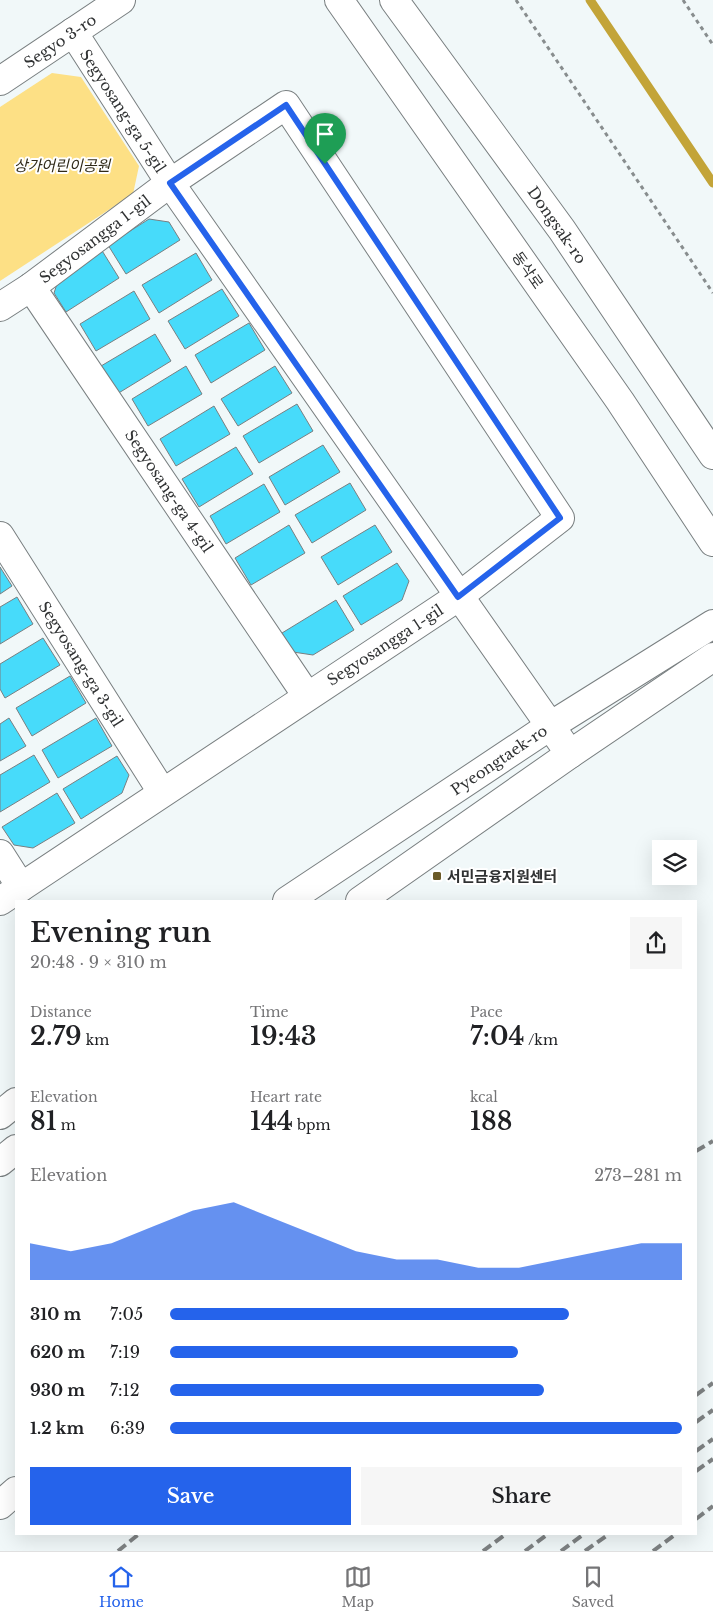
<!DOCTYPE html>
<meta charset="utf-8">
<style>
:root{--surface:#fff;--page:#f6f6f6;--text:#202124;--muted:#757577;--line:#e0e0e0;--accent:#2563eb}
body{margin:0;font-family:"Libre Baskerville","Noto Sans KR",serif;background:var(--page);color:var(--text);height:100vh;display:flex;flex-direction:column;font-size:19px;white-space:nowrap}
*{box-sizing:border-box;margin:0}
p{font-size:16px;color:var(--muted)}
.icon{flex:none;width:28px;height:28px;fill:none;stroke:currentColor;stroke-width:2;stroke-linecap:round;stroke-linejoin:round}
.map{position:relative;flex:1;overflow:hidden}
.side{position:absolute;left:15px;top:900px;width:682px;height:635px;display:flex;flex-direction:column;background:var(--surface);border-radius:0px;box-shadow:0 5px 20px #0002}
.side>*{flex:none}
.buttons{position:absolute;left:652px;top:840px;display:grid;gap:10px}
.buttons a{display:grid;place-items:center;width:45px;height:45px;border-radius:0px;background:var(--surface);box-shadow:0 5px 20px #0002;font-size:25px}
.pin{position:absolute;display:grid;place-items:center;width:42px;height:42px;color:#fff;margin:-51px -21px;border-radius:50% 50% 50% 0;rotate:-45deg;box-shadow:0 0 5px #0007}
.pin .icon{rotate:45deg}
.round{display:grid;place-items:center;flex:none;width:52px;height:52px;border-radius:0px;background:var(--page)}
.summary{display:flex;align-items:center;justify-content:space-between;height:85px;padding:0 15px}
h1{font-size:28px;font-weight:600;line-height:38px}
.metrics{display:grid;grid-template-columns:repeat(3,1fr);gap:8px;height:85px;padding:5px 15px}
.metrics div{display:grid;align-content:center}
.metrics b{font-size:25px;font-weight:600}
.metrics small{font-size:14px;font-weight:400}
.metrics p{font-size:14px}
.chart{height:140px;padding:10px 15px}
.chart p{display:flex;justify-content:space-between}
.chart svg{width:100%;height:90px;margin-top:5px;fill:var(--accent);opacity:.7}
.primary-button{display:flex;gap:10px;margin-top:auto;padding:10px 15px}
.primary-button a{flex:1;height:58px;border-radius:0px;background:var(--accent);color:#fff;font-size:20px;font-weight:600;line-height:58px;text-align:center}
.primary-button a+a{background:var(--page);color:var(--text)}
ul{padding:0 15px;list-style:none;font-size:16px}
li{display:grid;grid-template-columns:80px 60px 1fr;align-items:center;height:38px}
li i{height:12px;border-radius:6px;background:var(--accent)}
.menu{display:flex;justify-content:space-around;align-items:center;height:70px;border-top:1px solid var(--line);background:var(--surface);font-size:14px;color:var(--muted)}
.menu a{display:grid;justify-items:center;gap:2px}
.menu .active{color:var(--accent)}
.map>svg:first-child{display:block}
.green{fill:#fde085}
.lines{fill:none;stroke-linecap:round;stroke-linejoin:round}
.stream{stroke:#c3a438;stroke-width:9}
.building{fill:#47dbfa;stroke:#797f81}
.minor-casing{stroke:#797f80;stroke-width:30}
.path{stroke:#888d8e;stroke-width:3;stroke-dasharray:4 4;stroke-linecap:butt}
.minor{stroke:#fff;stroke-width:28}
.rail{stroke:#7e8283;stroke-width:4;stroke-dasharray:10 5;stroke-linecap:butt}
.route-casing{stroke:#fff;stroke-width:10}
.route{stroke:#2563eb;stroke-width:6}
.poi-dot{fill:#695a27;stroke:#fff;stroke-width:2}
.labels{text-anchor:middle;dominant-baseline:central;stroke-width:4;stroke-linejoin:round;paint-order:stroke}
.street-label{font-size:15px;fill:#303233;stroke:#fff}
.park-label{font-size:15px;font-style:italic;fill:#302a18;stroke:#fff}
.poi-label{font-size:15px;font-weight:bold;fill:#303233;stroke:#fff;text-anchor:start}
</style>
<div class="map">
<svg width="713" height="1551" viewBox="0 0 713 1551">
<rect width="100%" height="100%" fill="#f1f8f9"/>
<path class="green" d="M52,73l29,4 58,89 -6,28 -133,87v-174z"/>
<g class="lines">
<path class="stream" d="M590,0l123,183"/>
</g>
<g class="building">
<path d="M149,219l20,3 11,18 -54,34 -18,-29z"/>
<path d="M101,249l18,29 -53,34 -12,-19 6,-18z"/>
<path d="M196,253l16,27 -53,33 -17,-28z"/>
<path d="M222,289l17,27 -54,33 -17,-28z"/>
<path d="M134,291l16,28 -54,32 -16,-27z"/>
<path d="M249,323l16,27 -54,33 -16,-28z"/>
<path d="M155,334l16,27 -54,33 -16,-28z"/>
<path d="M186,366l16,28 -54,32 -16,-27z"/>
<path d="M275,366l17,27 -54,33 -17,-27z"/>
<path d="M297,404l16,27 -54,32 -16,-27z"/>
<path d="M214,406l16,28 -54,32 -16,-27z"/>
<path d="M323,445l17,27 -55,33 -16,-28z"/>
<path d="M236,447l17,27 -54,33 -17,-28z"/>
<path d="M350,483l16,27 -54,33 -17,-28z"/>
<path d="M264,484l16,28 -54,32 -16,-28z"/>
<path d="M289,525l16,28 -54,32 -16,-27z"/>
<path d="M375,525l17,27 -54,33 -17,-28z"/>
<path d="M397,563l12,18 -7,19 -41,25 -18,-29z"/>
<path d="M0,567l12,19 -12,8z"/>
<path d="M17,597l16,27 -33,20v-37z"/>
<path d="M336,600l18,30 -41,25 -20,-3 -11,-19z"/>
<path d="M43,638l17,27 -55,33 -5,-9v-25z"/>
<path d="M70,676l16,27 -54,33 -16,-28z"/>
<path d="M9,718l17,28 -26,15v-37z"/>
<path d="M96,718l16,28 -54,32 -16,-28z"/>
<path d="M34,755l16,27 -50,30v-37z"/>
<path d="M117,756l12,19 -7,18 -41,26 -18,-30z"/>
<path d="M57,793l18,30 -42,25 -19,-3 -12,-18z"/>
</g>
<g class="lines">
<defs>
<g id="minor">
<path d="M339,0l281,401 93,141"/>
<path d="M394,0l168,230 151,225"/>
<path d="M73,32l97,151 400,571"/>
<path d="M0,81l121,-81"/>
<path d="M31,287l276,409"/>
<path d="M0,307l31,-20 139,-104 116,-78 274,413 -102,79 -458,304"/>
<path d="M0,536l162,256"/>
<path d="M0,854l21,33"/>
<path d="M287,901l263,-175 163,-102"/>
<path d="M360,901l210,-147 143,-97"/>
<path d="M0,1115l16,-13"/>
<path d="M0,1162l16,-13"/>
<path d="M0,1505l16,-14"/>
</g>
</defs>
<use href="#minor" class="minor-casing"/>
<g class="path">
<path d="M516,0l197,293"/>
<path d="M683,0l30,45"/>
</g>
<use href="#minor" class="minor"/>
<g class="rail">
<path d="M696,1151l17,-10"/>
<path d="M696,1395l17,-12"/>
<path d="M696,1422l17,-12"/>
<path d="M696,1451l17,-12"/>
<path d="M696,1471l17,-12"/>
<path d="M696,1519l17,-13"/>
<path d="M118,1551l21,-17"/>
<path d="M483,1551l23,-17"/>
<path d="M525,1551l23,-17"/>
<path d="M561,1551l23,-17"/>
<path d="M585,1551l24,-17"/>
<path d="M653,1551l23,-17"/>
</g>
</g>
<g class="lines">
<defs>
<path id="route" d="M286,105l274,413 -102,79 -288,-414z"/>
</defs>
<use href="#route" class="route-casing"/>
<use href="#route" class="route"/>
</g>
<rect class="poi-dot" x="432" y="871" width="10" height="10" rx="2.5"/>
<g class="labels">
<g class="street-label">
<text transform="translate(60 41) rotate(-34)">Segyo 3-ro</text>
<text transform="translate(123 111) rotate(57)">Segyosang-ga 5-gil</text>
<text transform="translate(557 225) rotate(55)">Dongsak-ro</text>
<text transform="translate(95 239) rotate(-37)">Segyosangga 1-gil</text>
<text transform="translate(528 270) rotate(55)">동삭로</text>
<text transform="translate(169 491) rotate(56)">Segyosang-ga 4-gil</text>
<text transform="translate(385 645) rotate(-33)">Segyosangga 1-gil</text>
<text transform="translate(81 664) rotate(58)">Segyosang-ga 3-gil</text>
<text transform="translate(499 760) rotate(-34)">Pyeongtaek-ro</text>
</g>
<g class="park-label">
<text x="62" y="165">상가어린이공원</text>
</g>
<g class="poi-label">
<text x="447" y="876">서민금융지원센터</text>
</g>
</g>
</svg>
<div class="buttons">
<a><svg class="icon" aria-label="layers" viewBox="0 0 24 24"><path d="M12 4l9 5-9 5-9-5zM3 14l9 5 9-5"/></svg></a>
</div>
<div class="pin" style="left:325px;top:164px;background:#1e9e55"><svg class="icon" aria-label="arrive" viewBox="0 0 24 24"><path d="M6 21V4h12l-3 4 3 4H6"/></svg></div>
<section class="side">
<div class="summary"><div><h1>Evening run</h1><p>20:48 · 9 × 310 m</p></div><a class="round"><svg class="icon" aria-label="share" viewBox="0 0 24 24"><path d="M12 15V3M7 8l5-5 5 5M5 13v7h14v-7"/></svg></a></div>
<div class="metrics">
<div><p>Distance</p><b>2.79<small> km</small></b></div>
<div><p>Time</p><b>19:43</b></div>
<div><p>Pace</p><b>7:04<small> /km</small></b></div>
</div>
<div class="metrics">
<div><p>Elevation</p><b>81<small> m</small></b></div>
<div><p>Heart rate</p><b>144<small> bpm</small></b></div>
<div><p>kcal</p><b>188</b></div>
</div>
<div class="chart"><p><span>Elevation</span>273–281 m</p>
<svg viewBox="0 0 160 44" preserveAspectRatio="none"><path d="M0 44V26L10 30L20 26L30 18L40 10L50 6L60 14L70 22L80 30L90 34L100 34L110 38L120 38L130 34L140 30L150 26L160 26V44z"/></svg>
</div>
<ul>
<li><b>310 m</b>7:05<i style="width:78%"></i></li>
<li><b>620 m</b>7:19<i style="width:68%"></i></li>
<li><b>930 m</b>7:12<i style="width:73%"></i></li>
<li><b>1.2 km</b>6:39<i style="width:100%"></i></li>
</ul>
<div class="primary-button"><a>Save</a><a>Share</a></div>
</section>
</div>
<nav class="menu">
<a class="active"><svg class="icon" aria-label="home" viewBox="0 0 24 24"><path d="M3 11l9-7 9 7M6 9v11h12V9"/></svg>Home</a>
<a><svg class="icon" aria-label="map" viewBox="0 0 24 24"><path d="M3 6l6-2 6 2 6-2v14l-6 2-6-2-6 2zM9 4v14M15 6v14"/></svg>Map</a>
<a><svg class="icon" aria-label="saved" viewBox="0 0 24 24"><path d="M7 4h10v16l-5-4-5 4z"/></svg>Saved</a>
</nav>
